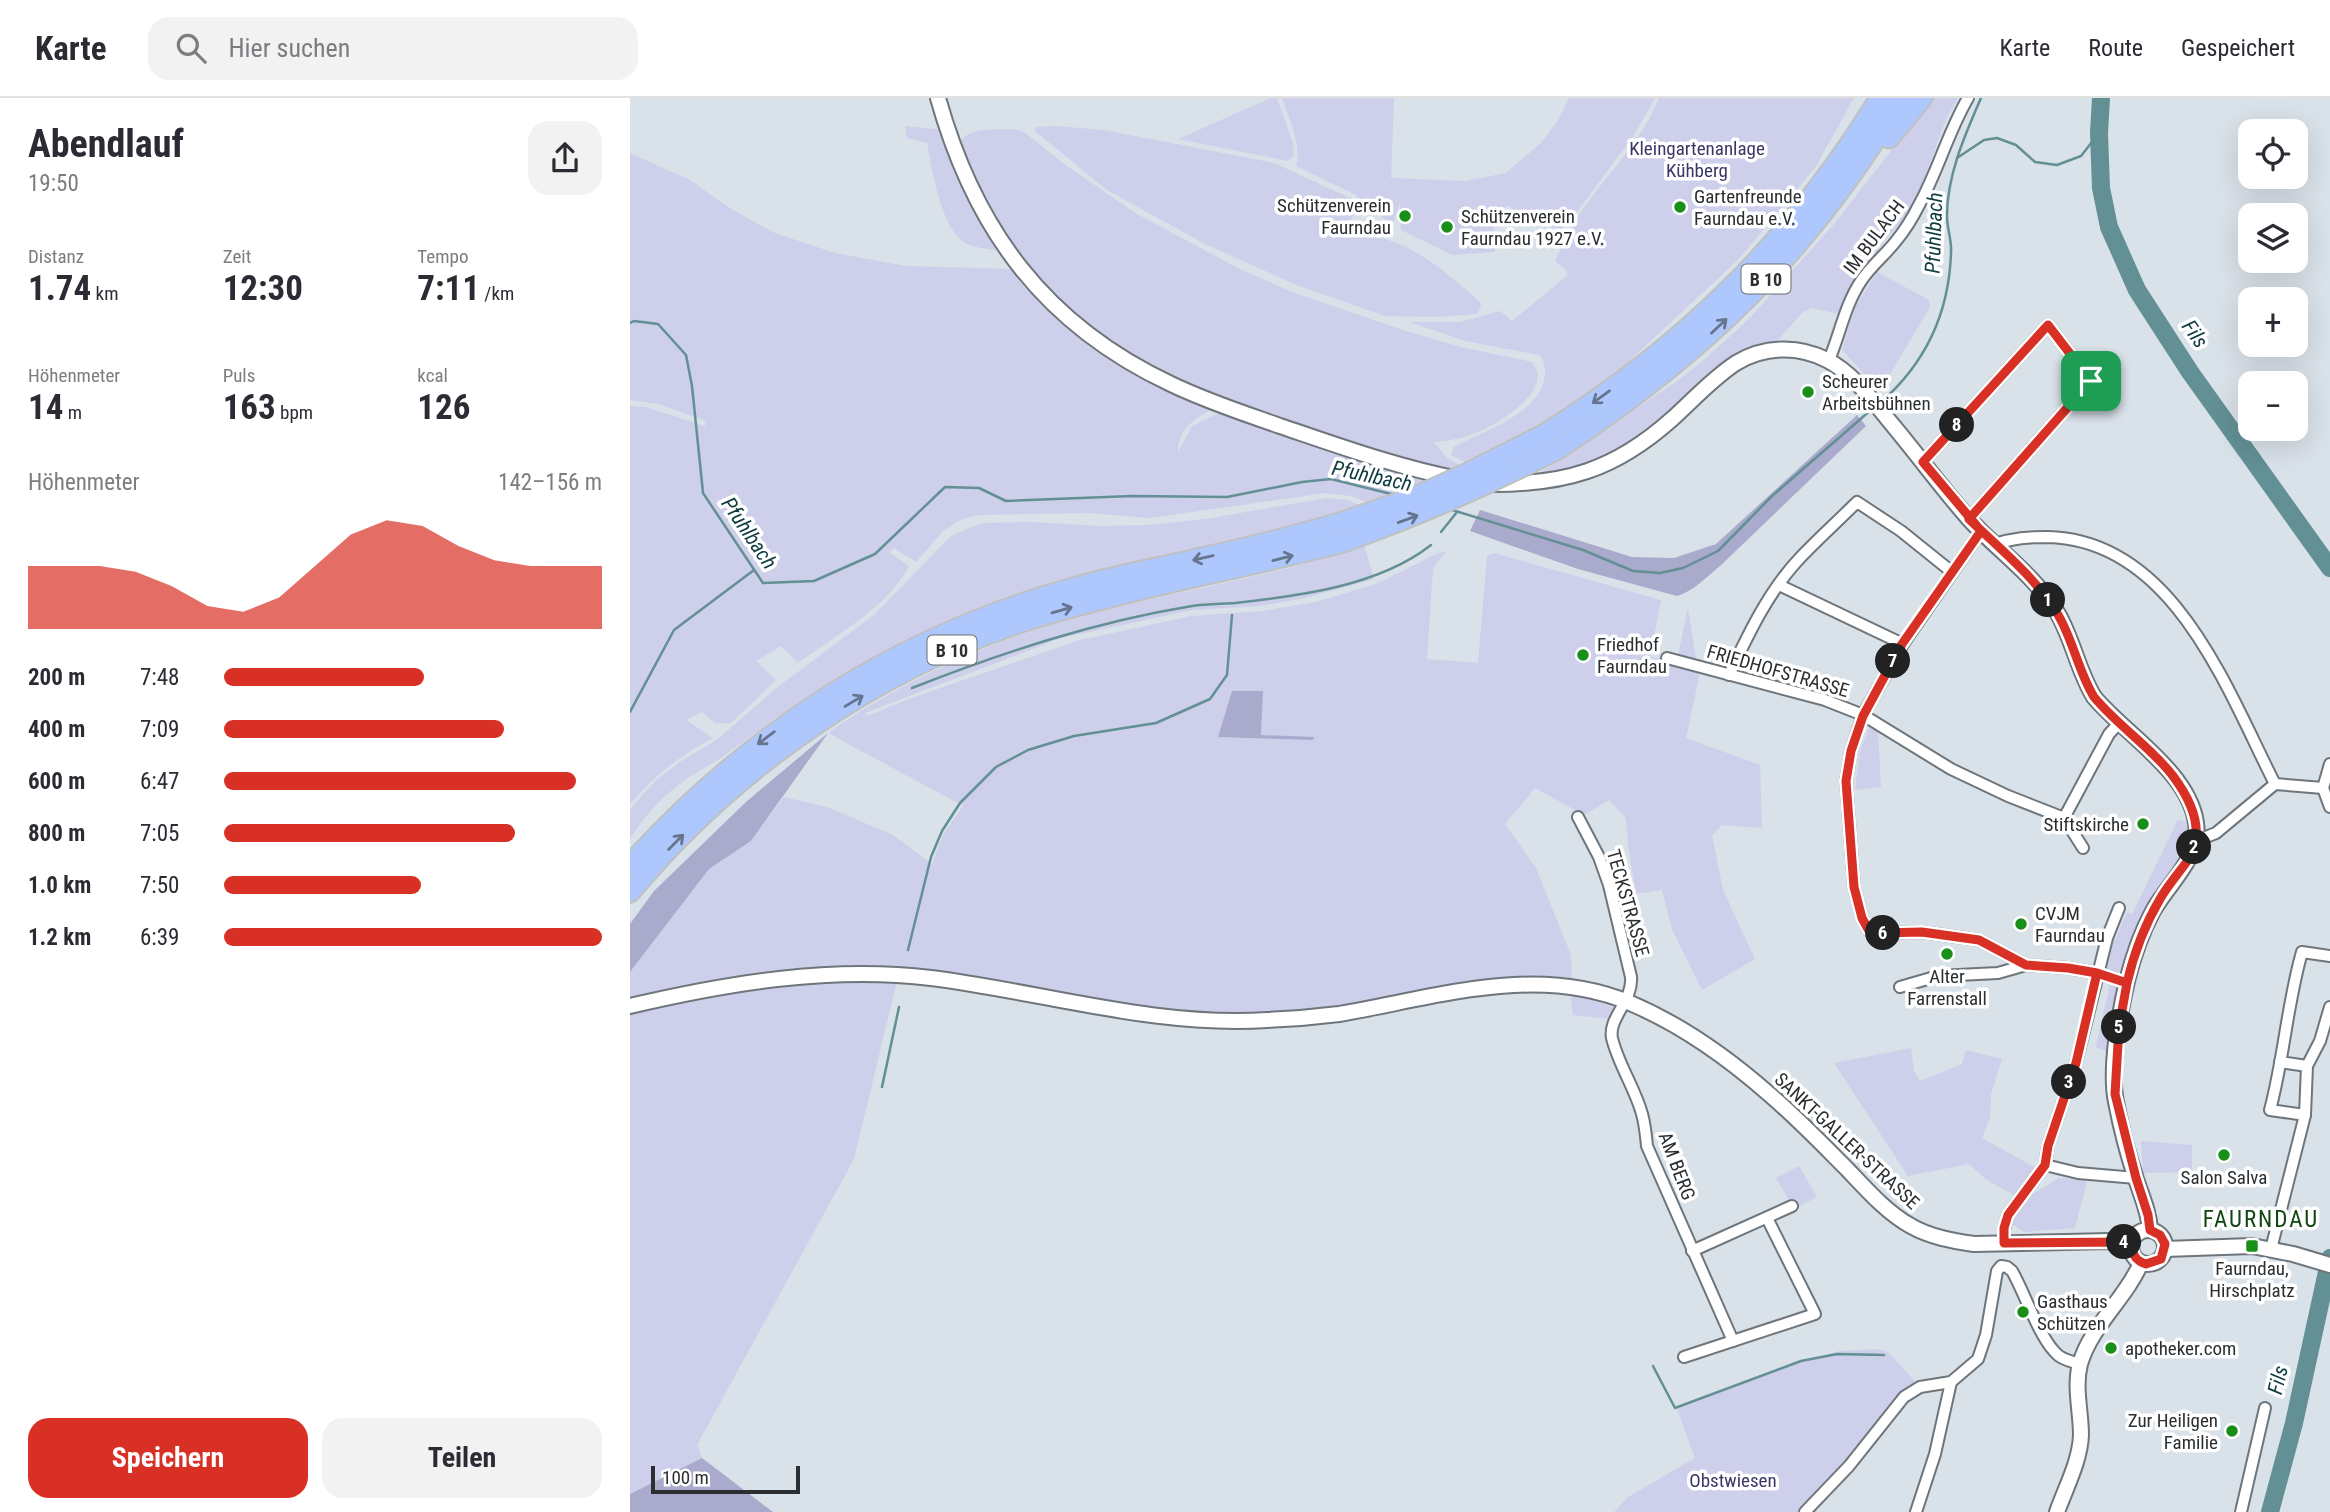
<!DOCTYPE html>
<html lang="de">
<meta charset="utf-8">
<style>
:root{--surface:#fff;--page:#f2f2f3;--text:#2b2b33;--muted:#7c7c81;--line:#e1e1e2;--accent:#d93025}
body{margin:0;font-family:"Roboto Condensed",sans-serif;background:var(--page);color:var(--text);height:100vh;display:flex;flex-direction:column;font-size:26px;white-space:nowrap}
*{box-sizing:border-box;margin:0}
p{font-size:23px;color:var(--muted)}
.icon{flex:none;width:38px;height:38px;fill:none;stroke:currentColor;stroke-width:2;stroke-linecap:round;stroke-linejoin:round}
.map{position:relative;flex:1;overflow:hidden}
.drawer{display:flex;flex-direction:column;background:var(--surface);width:630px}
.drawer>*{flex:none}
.controls{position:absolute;left:1608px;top:21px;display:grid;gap:14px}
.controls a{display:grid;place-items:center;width:70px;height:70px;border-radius:14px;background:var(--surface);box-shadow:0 7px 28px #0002;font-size:35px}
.scale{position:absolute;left:21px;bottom:18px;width:149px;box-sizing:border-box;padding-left:7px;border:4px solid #2b2f31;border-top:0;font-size:19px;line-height:24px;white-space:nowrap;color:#2b2f31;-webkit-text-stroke:5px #fff;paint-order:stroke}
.pin{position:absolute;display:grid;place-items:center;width:60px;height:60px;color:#fff;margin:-30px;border-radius:14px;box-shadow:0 4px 10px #0006}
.km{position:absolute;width:35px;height:35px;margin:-18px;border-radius:50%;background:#222;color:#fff;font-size:19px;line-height:35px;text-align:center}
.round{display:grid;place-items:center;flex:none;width:74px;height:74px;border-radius:21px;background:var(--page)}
.overview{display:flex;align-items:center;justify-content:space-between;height:119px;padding:0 28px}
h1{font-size:38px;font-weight:700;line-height:52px}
.stats{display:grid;grid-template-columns:repeat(3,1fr);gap:10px;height:119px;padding:7px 28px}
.stats div{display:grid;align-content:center}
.stats b{font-size:35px;font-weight:700}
.stats small{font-size:19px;font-weight:400}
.stats p{font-size:19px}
.chart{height:196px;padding:14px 28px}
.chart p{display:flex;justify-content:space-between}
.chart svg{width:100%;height:126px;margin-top:7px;fill:var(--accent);opacity:.7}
.primary-button{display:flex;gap:14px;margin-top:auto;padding:14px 28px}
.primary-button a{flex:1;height:80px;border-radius:21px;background:var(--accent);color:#fff;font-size:28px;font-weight:700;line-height:80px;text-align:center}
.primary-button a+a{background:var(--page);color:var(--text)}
ul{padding:0 28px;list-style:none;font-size:23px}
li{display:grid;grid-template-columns:112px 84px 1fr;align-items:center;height:52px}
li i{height:18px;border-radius:9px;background:var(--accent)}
header{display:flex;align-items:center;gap:42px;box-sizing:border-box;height:98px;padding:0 35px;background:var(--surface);border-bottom:2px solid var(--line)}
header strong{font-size:33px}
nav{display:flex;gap:38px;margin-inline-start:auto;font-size:24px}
.search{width:490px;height:63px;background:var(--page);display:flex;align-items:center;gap:18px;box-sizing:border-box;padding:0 24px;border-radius:21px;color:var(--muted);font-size:26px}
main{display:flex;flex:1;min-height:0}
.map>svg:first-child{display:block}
.green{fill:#cecfea;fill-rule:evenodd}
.forest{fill:#a9aacc}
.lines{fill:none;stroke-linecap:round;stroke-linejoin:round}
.stream{stroke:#629094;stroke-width:2.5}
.river{stroke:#629094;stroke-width:18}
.minor-casing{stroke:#6e767c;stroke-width:14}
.tertiary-casing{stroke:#6e767c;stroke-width:18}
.trunk-casing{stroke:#bfc1c1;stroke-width:23}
.minor{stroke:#fff;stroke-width:10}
.tertiary{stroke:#fff;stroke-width:14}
.trunk{stroke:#aec8fe;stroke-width:19}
.trunk-bridge-casing{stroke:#bfc1c1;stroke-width:23;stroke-linecap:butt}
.trunk-bridge{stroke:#aec8fe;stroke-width:19}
.oneway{stroke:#66748d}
.route-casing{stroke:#fff;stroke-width:14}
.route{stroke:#d93025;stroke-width:9}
.poi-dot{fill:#188f19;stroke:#fff;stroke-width:2.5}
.labels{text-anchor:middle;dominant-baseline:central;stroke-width:7;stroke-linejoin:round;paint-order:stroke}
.shield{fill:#fff;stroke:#6b6d6f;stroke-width:2}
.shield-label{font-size:18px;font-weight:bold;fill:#2b2f31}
.park-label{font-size:19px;fill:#3a3766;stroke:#fff}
.poi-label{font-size:19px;fill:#2b2f31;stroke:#fff;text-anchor:start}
.street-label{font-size:19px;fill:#2b2f31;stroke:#fff}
.water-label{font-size:21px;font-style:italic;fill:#0f3c40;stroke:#fff}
.quarter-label{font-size:23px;letter-spacing:2px;fill:#114610;stroke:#fff}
</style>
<header>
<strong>Karte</strong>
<div class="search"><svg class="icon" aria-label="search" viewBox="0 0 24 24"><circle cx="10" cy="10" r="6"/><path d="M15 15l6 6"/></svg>Hier suchen</div>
<nav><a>Karte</a><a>Route</a><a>Gespeichert</a></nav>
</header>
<main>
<section class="drawer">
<div class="overview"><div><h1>Abendlauf</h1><p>19:50</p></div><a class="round"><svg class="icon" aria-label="share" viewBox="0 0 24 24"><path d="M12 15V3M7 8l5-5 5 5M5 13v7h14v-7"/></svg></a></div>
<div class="stats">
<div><p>Distanz</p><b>1.74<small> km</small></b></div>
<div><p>Zeit</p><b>12:30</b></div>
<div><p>Tempo</p><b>7:11<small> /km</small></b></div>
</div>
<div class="stats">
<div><p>Höhenmeter</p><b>14<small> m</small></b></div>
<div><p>Puls</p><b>163<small> bpm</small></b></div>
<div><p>kcal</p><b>126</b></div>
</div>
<div class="chart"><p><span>Höhenmeter</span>142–156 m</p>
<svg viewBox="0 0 160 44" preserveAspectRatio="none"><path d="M0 44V22L10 22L20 22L30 24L40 29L50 36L60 38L70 33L80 22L90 11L100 6L110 8L120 15L130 20L140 22L150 22L160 22V44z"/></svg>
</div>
<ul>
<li><b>200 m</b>7:48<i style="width:53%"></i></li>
<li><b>400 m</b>7:09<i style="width:74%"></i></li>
<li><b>600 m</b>6:47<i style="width:93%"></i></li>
<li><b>800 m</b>7:05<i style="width:77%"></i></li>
<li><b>1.0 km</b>7:50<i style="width:52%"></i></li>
<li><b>1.2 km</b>6:39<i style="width:100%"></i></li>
</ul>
<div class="primary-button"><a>Speichern</a><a>Teilen</a></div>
</section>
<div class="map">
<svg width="1700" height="1414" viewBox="0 0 1700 1414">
<rect width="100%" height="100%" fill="#d9e1e9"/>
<g class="green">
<path d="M641,0h6l16,45 1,12 -6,6 -110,-22z"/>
<path d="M652,0h112l-3,80 75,3 40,-8 35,-30 18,-24 10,-21h86l-21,37 -66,89 -9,6 -38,-16 -14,-9 -13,19 1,28 -43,3 -51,-25 -1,-27 -8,22 -38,-31 -58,-28c6,-22 -7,-47 -14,-68z"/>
<path d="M1029,0h195l-38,68 -77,93 -125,116 -50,36 -66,38 -31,14 -16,-8 3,-8c29,-16 87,-33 91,-72 0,-8 0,-14 -6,-20l-74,-14 -55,-19h50l40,-11 12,10 56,-46 -3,-6 -10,-8c8,-17 17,-35 28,-52 26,-37 59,-68 76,-111z"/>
<path d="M1302,0h26l-12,21 -22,60 -16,34 -45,55 -24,46 -27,-6 -9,4 -27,30 -24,6 -16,10 -87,74 -30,20 -52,19 -29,3 138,-92 27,-21 47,-43 85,-95z"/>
<path d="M275,28l38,4 37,85 20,36c-10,-2 -24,-3 -33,-7 -26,-13 -35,-75 -40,-101l-20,-5z"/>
<path d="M425,28l49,4 170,33 87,40 -12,20 5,11c11,5 20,2 31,5 36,10 68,39 95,63l1,4 -4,8 -41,3 -51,-1 -86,-30 -94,-42 -98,-54 -72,-59 1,-4z"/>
<path d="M383,31l11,3 43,34 70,48 99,53 56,25 117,40 52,15 71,15c26,31 -46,70 -71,76 -9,2 -18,3 -27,4l14,17 14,7 -15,6 -57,-16 -110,-39 -51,-14 -55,-22 -67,-39 -64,-55 -55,-74 -30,-68c9,-19 36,-15 55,-16z"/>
<path d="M0,55l60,27 41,29 44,24 60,20 71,13 107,3c18,20 35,41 56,59 42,38 96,57 147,79 -21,12 -37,19 -38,45l14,-26 32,-15 209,68 -62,25 -20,-8 -25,-3 -176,25 -62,-5 -108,2 -18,4 -19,12 -27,31 -22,-14 -5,4 20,14c-22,42 -73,69 -111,97l-17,-17 -25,15 20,19 -45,43h-16l-13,-11 -16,8 27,18c-33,17 -59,38 -83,66v-398l15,1 60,19 1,-5 -47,-17 -29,-4z"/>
<path d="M1247,174l52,28 1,7 -50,84 -38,-41 12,-41z"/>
<path d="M697,400l21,2 13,6c-74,22 -149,38 -225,56 -39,9 -80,18 -118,31 -104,35 -198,91 -286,157 -14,11 -29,18 -44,28 -24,16 -43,37 -58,61v-30l26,-29 24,-18 38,-23 57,-50 99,-74 76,-78 16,-8 18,-6 47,-1 69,4 50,-1 55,-6z"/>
<path d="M734,447l10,34 -69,19 -45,8 -68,4 -131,28 -196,75 2,3 44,-18 169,-58 112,-24 70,-5 54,-9 60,-18 62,-31 9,-2 -14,17 -6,91 51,4 9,-107 7,-3 167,47 -11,57 27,3 11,-52 11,69 -13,61 74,27 2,63 -40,-3 -10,10 11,55 32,69 -53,31 -30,-61 -10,-39 -26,4 -8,-49 -2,-27 -17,-18 -25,15 -49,-27 -30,36 31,44 35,87 1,25 -47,-1 -190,35 -140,6 -288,-44 -10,5 -43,178 -157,286 5,13 -72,36v-522l79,-103 42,-28 33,-44 43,10 66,28 39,29 12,-31 19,-27 -135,-73c78,-55 169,-95 261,-119 91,-24 185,-37 275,-69zM633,593l-2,44 52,5 -95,-3z"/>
<path d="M1239,629l9,5 3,55 -26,3 4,-36z"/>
<path d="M1548,722l18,4v17l-34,54 -35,88 -30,-10 10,-35 8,2 12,-28 5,2z"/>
<path d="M1481,881l8,3 -7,39 -2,32 -14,-6z"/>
<path d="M943,894l40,16 -3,11 -37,-4 -2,-18z"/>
<path d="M1281,950l3,23 6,10 42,-17 4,-14 36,9 -11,35 -1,24 -8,20 54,30 -20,28 -28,-15 -19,-17 -61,12 -74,-113z"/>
<path d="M1511,1043l51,4v27l-49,1z"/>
<path d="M1169,1068l18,31 -23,12 -18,-31z"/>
<path d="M1429,1080l28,3 -12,47 -51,4 -14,-10 23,-28z"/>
<path d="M1250,1251l9,4 31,34 -115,125h-191l14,-15 67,-39 -18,-49 130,-49 33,-9z"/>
</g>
<g class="forest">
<path d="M1227,317l9,11 -146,140c-14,11 -26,25 -43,30l-99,-27 -108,-38 10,-21 152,47 42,1 42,-14z"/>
<path d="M602,593h31l-2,44 53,2 -1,3 -95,-3z"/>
<path d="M198,635l-77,108 -42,28 -79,103v-48l24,-33 92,-89z"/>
<path d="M72,1360l71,54h-143v-18z"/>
</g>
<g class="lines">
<g class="stream">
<path d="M1327,60l27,-18 13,-2 19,7 19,17 22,3 24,-9 18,-23"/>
<path d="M0,225l4,-2 24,3 28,31 6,31 11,107 60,90 51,-2 61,-27 70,-67 34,1 27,13 126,-5 95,1 75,-15 29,-3 64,16"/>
<path d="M1250,305c45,-39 69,-90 71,-150 1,-12 -4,-25 -4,-37 0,-41 18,-81 34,-118"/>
<path d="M819,411l134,41 50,21 27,2 23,-5 35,-17 54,-55 100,-87"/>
<path d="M811,434l16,-20"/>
<path d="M282,590c92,-36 182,-66 280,-82 14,-2 29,-2 43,-3 64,-7 144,-17 196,-58"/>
<path d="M0,614l44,-82 80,-60"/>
<path d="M278,852l23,-93 11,-26 18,-28 36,-36 32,-17 46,-14 82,-13 54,-24 17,-24 5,-60"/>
<path d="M252,989l17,-80"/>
<path d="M1023,1268l22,42 126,-47 36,-7 47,1"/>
</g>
<g class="river">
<path d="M1471,0l-2,35 2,55 8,39 28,63 53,82 140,196"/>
<path d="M1640,1414l24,-89 36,-165"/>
</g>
<defs>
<g id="minor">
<path d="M1199,262c11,-26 16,-55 32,-79 10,-15 24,-26 35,-40 9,-11 17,-24 23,-36 19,-34 29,-73 49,-107"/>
<path d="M1293,364l125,-137 43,56 -122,138"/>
<path d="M1351,433l-78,113 -40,71 -12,36 -5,30 8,106 8,31 6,11 10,4 44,-1 57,8 47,25 42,3 29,5 30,10"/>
<path d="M1365,446c19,-6 33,-7 53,-7 126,3 179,153 227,247"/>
<path d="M1149,487l124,59"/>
<path d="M1037,560l158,42 38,15 88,54 57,27 56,22 19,30"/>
<path d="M1099,577c19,-40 39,-83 70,-116 19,-20 39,-38 58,-57l44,29 51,41"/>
<path d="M1700,666l-7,24 7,19"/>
<path d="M1645,686l48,4"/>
<path d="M948,719l21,40 10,28 22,92c2,24 -23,41 -19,61 6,26 23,50 30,76 3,10 4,22 5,32l86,195"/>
<path d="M1434,720l45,-84 10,-11"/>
<path d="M1566,743l20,-8 59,-49"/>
<path d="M1270,889l38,-11 60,-3 28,-8"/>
<path d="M1650,964l27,4"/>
<path d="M1675,1017l-35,-5c14,-52 17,-106 32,-158l28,4"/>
<path d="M1415,1067l33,8 58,5"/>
<path d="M1374,1145v-14l4,-14 37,-50 3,-19 28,-83 31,-125 12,-30"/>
<path d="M1641,1151l34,-134 2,-49 13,-25 10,-34"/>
<path d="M1062,1153l100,-45"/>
<path d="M1054,1259l131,-43 -48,-96"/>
<path d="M1175,1414l44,-46 55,-69 16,-10 31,-5 27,-23 8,-24 11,-64 4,-5 6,1 5,4c13,22 28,70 47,85 6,4 13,6 21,8"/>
<path d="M1286,1414l19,-58 16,-72"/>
<path d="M1611,1414l24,-104"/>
</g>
<g id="tertiary">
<path d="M308,0c37,132 107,227 233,286 35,17 72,29 109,42 59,20 117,41 178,53"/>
<path d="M858,386c77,1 127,-14 184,-65 21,-19 41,-41 64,-56 28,-17 62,-18 91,-3 26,13 46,41 64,63 26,31 50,64 77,95 29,32 68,58 90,96 15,26 20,57 36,83 31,37 95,75 102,126 5,34 -28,61 -43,88 -12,22 -20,46 -26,70 -8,35 -18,86 -11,121 5,26 12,53 20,77 6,18 13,33 14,51"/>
<path d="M0,908c98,-23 200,-40 301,-28 112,14 221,49 336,42 23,-1 48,-3 72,-6 95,-16 197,-51 291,-11 50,21 98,55 139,91 27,23 52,49 78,75 19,20 40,44 64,57 19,11 42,15 63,18l135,-3 23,3"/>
<circle cx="1518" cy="1149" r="17"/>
<path d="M1535,1151l87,-3 41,8 37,11"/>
<path d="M1427,1414c9,-25 23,-51 24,-77 0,-23 -7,-48 -1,-71 11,-38 46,-66 61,-101"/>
</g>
<g id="trunk">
<path d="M1259,40l33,-40"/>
<path d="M915,336c142,-89 247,-193 335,-336"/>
<path d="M929,350c147,-96 252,-199 342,-350"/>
<path d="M0,767c120,-133 269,-229 443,-277 42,-12 86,-20 129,-30 46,-10 92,-22 138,-35"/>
<path d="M0,794c104,-125 248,-225 404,-274 101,-31 207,-49 309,-76"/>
</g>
</defs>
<use href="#minor" class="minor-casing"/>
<use href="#tertiary" class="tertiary-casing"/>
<use href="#trunk" class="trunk-casing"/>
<use href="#minor" class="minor"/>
<use href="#tertiary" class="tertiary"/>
<use href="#trunk" class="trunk"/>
<defs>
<g id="trunk-bridge">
<path d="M710,425l75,-26 49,-22 81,-41"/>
<path d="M713,444c76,-27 145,-57 216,-94"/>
</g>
</defs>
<use href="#trunk-bridge" class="trunk-bridge-casing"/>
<use href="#trunk-bridge" class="trunk-bridge"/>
</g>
<defs><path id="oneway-shaft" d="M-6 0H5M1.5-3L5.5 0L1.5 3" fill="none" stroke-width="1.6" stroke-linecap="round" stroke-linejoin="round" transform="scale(1.75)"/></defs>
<g class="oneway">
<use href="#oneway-shaft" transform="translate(1089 228) rotate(-43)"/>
<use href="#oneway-shaft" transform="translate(971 299) rotate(144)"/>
<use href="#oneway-shaft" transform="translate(778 421) rotate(-20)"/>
<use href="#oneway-shaft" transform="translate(573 460) rotate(167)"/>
<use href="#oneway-shaft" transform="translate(653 460) rotate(-14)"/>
<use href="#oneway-shaft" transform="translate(432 512) rotate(-16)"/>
<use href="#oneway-shaft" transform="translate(224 603) rotate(-31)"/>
<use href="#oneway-shaft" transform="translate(136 640) rotate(143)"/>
<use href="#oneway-shaft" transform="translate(46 744) rotate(-45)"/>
</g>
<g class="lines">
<defs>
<path id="route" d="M1461,283l-122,138c31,30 66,58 88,94 16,26 21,58 37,84 24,29 57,50 79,79 18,24 33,56 15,84 -9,13 -20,25 -28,39 -16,27 -26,54 -33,84l-30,-10 -21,90 -28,83 -3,19 -37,50 -4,13v15l123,-1 5,2c0,11 4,17 14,20l15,-5 4,-15 -5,-9 -10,-5 -2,-15 -12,-37 -21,-84 4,-67 8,-44 -30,-10 -29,-5 -42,-3 -47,-25 -57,-8 -44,1 -10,-4 -6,-11 -8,-31 -8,-106 5,-30 12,-35 39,-72 79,-113 -58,-69 125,-137 43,56"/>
</defs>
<use href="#route" class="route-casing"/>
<use href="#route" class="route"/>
</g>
<g class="poi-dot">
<circle cx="1050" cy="109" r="7"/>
<circle cx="775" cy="118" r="7"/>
<circle cx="817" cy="129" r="7"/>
<circle cx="1178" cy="294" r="7"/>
<circle cx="953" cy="557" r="7"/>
<circle cx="1513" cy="726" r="7"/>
<circle cx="1391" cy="826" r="7"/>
<circle cx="1317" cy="856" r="7"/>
<circle cx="1594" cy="1057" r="7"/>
<rect x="1615" y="1141" width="14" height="14" rx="3.5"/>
<circle cx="1393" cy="1214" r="7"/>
<circle cx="1481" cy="1250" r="7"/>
<circle cx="1602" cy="1333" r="7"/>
</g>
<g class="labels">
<g class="shield">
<rect x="1111.5" y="166.5" width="49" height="29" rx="5"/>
<rect x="297.5" y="537.5" width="49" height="29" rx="5"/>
</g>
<g class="shield-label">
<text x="1136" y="181">B 10</text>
<text x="322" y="552">B 10</text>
</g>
<g class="park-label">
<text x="1067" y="50">Kleingartenanlage<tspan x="1067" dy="22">Kühberg</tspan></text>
<text x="1103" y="1382">Obstwiesen</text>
</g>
<g class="poi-label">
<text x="1064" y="98">Gartenfreunde<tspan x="1064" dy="22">Faurndau e.V.</tspan></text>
<text x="761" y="107" text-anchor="end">Schützenverein<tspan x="761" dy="22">Faurndau</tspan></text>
<text x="831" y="118">Schützenverein<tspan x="831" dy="22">Faurndau 1927 e.V.</tspan></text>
<text x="1192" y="283">Scheurer<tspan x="1192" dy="22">Arbeitsbühnen</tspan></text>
<text x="967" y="546">Friedhof<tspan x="967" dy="22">Faurndau</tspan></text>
<text x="1499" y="726" text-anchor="end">Stiftskirche</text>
<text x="1405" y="815">CVJM<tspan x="1405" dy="22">Faurndau</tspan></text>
<text x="1317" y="878" text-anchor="middle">Alter<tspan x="1317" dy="22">Farrenstall</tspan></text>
<text x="1594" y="1079" text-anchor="middle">Salon Salva</text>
<text x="1622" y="1170" text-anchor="middle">Faurndau,<tspan x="1622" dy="22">Hirschplatz</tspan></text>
<text x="1407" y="1203">Gasthaus<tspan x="1407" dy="22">Schützen</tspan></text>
<text x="1495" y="1250">apotheker.com</text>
<text x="1588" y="1322" text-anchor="end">Zur Heiligen<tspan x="1588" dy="22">Familie</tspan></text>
</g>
<g class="street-label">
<text transform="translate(1244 139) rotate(-53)">IM BULACH</text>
<text transform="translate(1148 573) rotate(16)">FRIEDHOFSTRASSE</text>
<text transform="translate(998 805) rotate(74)">TECKSTRASSE</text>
<text transform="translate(1217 1043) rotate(43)">SANKT-GALLER-STRASSE</text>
<text transform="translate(1047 1068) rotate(69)">AM BERG</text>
</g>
<g class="water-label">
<text transform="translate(1304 135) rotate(-88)">Pfuhlbach</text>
<text transform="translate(1565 236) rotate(55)">Fils</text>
<text transform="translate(742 378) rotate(12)">Pfuhlbach</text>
<text transform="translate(119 435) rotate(56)">Pfuhlbach</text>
<text transform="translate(1648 1282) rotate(-77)">Fils</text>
</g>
<g class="quarter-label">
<text x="1631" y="1121">FAURNDAU</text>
</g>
</g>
</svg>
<div class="controls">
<a><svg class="icon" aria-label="locate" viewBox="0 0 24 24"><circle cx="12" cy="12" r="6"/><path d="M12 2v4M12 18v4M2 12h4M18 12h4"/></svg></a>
<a><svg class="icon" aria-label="layers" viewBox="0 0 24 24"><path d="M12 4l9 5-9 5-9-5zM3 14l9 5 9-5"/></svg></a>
<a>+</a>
<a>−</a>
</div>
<div class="scale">100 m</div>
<div class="pin" style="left:1461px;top:283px;background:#1e9e55"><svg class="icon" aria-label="arrive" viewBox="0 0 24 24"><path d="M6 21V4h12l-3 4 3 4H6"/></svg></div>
<b class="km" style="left:1418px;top:502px">1</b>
<b class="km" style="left:1564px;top:749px">2</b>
<b class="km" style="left:1439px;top:984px">3</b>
<b class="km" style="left:1494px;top:1144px">4</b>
<b class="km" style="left:1489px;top:929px">5</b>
<b class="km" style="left:1253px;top:835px">6</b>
<b class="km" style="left:1263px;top:563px">7</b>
<b class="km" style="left:1327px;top:327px">8</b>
</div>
</main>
